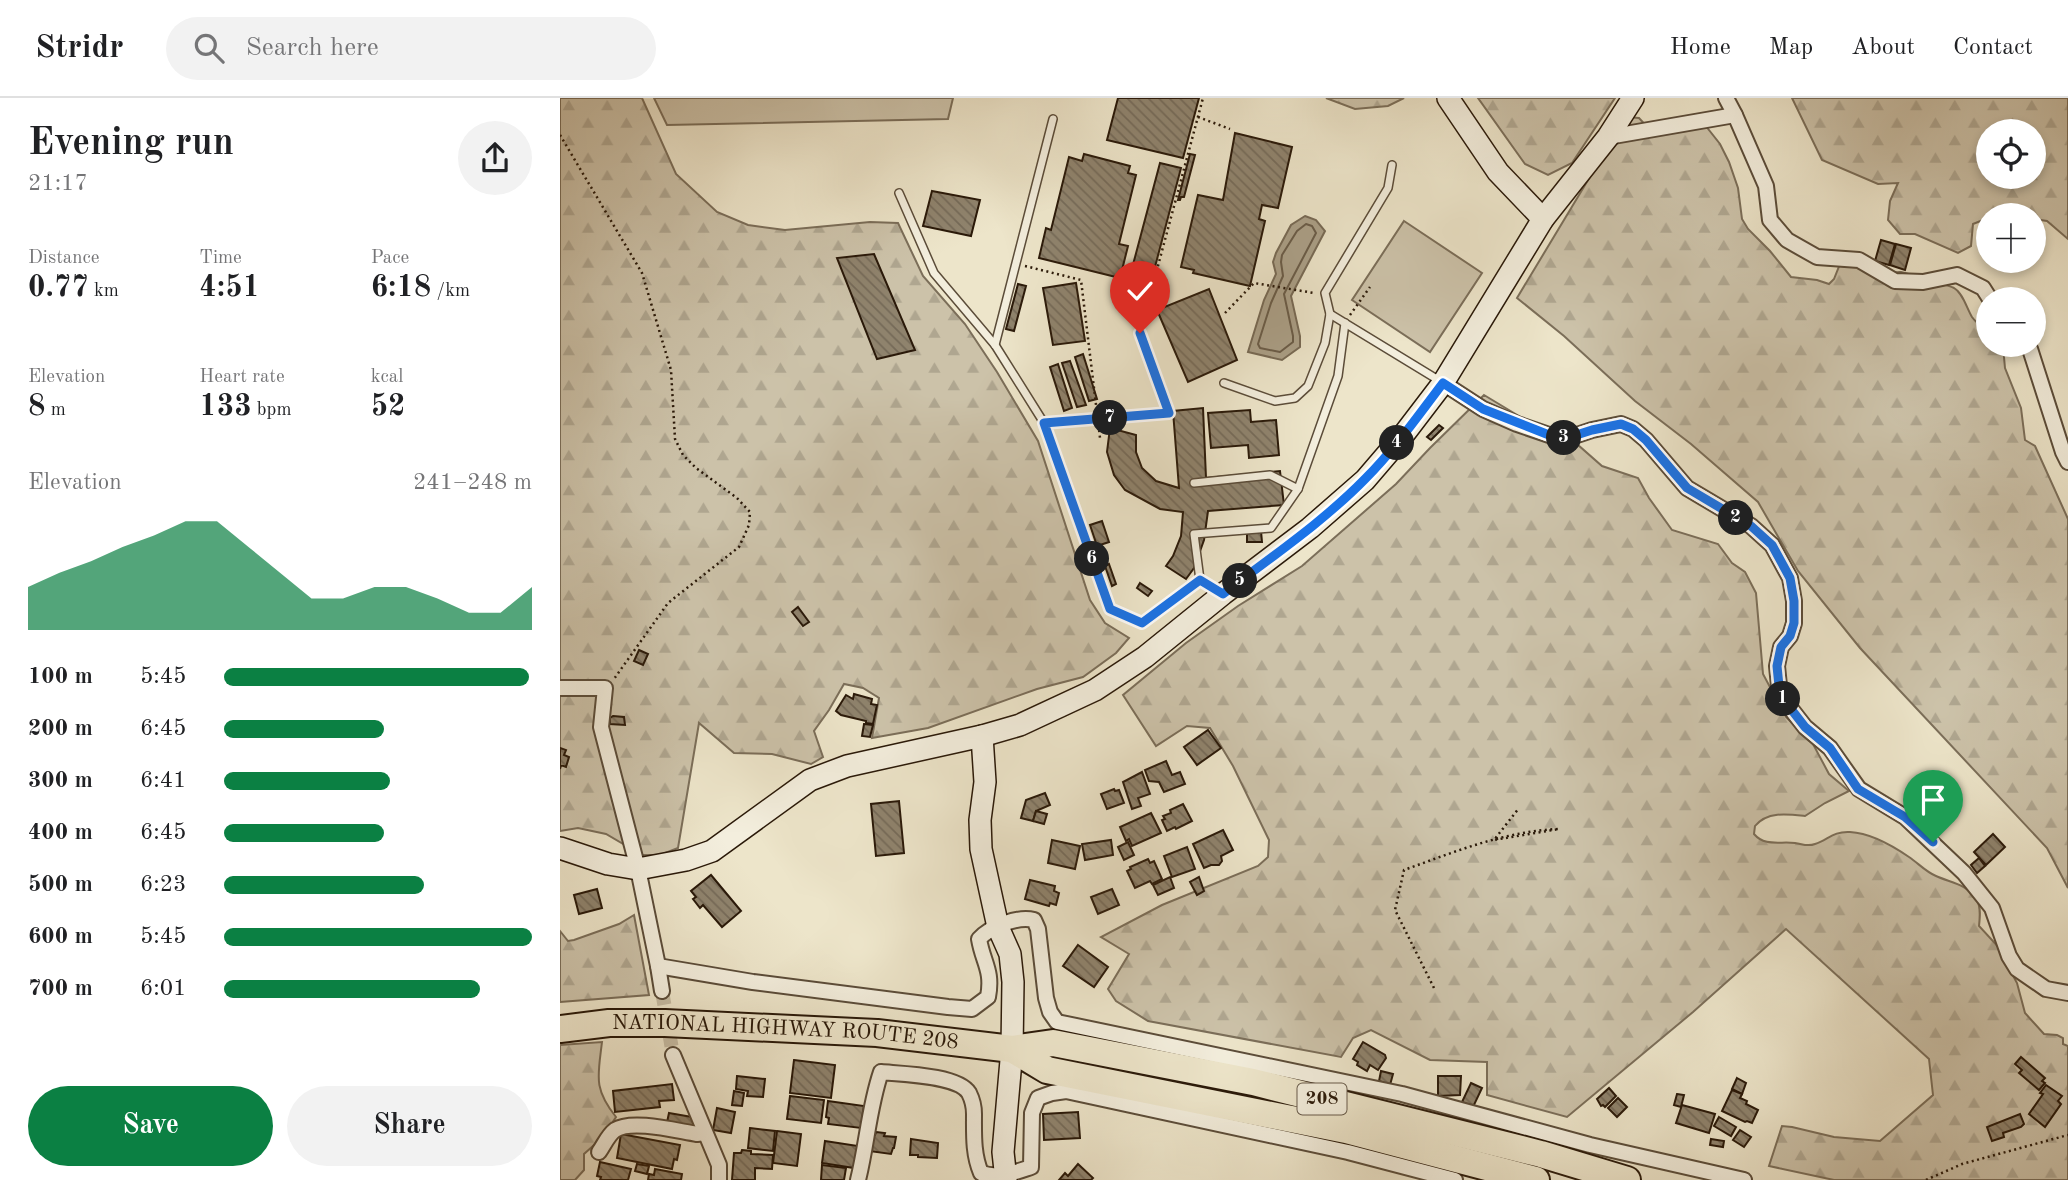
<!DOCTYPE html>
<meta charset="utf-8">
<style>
:root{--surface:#fff;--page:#f2f2f2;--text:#202124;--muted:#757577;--line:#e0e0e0;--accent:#0b8043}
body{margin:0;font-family:"Old Standard TT",serif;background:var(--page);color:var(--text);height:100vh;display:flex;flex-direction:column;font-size:26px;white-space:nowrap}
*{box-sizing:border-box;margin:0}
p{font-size:23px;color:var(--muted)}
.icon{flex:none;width:38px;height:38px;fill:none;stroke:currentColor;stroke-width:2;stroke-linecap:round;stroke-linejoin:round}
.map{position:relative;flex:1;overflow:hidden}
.side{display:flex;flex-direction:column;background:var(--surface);width:560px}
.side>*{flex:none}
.tools{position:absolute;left:1416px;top:21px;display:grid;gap:14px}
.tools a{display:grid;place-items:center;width:70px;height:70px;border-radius:50%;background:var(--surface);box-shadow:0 4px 10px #0003;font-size:35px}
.pin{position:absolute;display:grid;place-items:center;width:60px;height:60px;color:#fff;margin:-72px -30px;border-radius:50% 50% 50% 0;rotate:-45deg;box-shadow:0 0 7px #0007}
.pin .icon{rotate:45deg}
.km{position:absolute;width:35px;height:35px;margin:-18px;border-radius:50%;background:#222;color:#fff;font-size:19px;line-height:35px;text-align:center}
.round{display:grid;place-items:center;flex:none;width:74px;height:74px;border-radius:37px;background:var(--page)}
.summary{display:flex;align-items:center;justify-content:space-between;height:119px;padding:0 28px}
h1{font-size:38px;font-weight:700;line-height:52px}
.figures{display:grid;grid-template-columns:repeat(3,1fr);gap:10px;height:119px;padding:7px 28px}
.figures div{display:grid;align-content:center}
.figures b{font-size:30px;font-weight:700}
.figures small{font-size:19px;font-weight:400}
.figures p{font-size:19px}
.chart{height:196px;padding:14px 28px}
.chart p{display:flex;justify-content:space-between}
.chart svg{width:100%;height:126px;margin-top:7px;fill:var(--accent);opacity:.7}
.action{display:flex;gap:14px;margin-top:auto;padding:14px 28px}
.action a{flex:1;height:80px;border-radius:42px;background:var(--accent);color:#fff;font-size:28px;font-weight:700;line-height:80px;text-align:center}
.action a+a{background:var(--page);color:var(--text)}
ul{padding:0 28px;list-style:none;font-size:23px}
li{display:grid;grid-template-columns:112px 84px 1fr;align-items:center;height:52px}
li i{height:18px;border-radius:9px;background:var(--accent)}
header{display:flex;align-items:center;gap:42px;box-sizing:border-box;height:98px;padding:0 35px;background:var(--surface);border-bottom:2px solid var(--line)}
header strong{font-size:33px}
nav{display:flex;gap:38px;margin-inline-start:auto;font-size:24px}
.search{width:490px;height:63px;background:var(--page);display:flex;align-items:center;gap:18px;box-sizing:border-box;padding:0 24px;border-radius:38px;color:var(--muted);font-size:26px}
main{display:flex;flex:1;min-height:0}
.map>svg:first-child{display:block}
.green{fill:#ccc2a9;stroke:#7b6e59;stroke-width:2}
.forest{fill:url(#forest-firs);stroke:#7b6e59;stroke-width:2;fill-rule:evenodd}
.water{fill:#aba088;stroke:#776a55;stroke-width:2}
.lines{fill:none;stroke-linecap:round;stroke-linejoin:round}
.shore{stroke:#6a5c48;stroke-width:2}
.building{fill:url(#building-back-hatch);stroke:#2a1909;stroke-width:2}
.street-tunnel{stroke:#c6bca3;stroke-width:14;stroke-dasharray:14 7;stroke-linecap:butt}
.lane-casing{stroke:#5b4c39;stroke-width:10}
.street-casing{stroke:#5b4c39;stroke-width:18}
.secondary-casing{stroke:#2a1909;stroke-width:24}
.highway-casing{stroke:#2a1909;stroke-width:30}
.path{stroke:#2a1909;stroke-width:2.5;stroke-dasharray:2 3.5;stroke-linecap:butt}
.lane{stroke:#f3eedd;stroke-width:7}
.street{stroke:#f3eedd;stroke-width:14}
.secondary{stroke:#f3eedd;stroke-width:21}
.highway{stroke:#ede5ca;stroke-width:26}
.route-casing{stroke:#fff;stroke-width:14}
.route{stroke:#1a73e8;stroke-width:9}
.labels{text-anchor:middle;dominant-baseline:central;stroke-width:7;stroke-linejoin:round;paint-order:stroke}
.shield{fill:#f3eedd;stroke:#665949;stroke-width:2}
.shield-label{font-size:19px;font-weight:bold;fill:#2a1909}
.street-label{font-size:21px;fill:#2a1909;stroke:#f3eedd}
</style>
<header>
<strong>Stridr</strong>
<div class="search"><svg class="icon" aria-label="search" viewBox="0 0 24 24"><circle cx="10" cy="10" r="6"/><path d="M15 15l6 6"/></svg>Search here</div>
<nav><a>Home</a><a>Map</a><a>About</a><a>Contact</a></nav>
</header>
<main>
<section class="side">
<div class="summary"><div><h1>Evening run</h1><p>21:17</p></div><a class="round"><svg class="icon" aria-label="share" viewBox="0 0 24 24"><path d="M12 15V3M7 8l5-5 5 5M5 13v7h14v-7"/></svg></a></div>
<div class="figures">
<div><p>Distance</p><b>0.77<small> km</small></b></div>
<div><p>Time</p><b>4:51</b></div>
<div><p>Pace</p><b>6:18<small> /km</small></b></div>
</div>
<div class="figures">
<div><p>Elevation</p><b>8<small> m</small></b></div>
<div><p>Heart rate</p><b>133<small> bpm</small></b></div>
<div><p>kcal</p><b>52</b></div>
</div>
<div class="chart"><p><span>Elevation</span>241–248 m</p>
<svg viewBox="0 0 160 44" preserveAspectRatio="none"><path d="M0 44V29L10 24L20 20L30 15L40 11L50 6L60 6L70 15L80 24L90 33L100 33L110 29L120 29L130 33L140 38L150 38L160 29V44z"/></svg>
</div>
<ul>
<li><b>100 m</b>5:45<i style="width:99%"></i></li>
<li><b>200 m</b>6:45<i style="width:52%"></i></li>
<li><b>300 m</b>6:41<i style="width:54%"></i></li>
<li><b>400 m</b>6:45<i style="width:52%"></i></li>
<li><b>500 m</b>6:23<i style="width:65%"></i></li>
<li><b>600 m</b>5:45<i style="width:100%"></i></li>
<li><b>700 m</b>6:01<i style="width:83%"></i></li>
</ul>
<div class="action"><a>Save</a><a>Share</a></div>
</section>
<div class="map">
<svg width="1508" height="1082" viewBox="0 0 1508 1082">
<defs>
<pattern id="forest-firs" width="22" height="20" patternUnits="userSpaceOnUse" patternTransform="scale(1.75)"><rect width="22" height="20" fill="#ccc2a9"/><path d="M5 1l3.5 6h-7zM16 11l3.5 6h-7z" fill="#afa690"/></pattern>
<pattern id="building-back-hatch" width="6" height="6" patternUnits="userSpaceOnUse" patternTransform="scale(1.75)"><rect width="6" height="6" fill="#8f836d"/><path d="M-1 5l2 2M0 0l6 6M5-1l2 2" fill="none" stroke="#756a58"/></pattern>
</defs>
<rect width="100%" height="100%" fill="#ede5ca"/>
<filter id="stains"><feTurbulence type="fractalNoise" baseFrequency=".00286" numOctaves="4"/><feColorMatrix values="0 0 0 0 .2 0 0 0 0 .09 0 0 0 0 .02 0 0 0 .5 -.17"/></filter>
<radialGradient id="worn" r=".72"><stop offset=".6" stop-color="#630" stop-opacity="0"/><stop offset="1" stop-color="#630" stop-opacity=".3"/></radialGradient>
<g class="green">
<path d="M94,0h299l-5,21 -281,6z"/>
<path d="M844,123l78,52 -52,79 -78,-52z"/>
</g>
<g class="forest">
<path d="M0,0h82l34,76 41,38 31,13 37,5 85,-8 28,1 25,53 42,48 32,48 41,69 52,159 15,23 24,15 -13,15 -33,24 -46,12 -109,39 -56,10 7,-40 -16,-10 -19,-4 -15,26 -15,21 9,26 -12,7 -39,-10 -38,-1 -35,-30 -21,125 -18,7h-18l-36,-21 -28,-6 -18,3z"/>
<path d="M766,0h78l-16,8 -33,3z"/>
<path d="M918,0h137l-43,65 -24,12 -23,-11z"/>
<path d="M1232,0h276v141l-21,-18 -13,-2v-4h-46v3l-15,6 -2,22 -13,7 -43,-19h-15l-12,-14 2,-19 8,-18 -20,1 -56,-24zM1428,33h46v46h-46z"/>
<path d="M1066,19l13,1 11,12 55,-5 15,19 9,18 9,26 4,31 6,10 22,22 21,26 26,3 12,4 5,-5 6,-15 22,-2 13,16c10,1 16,-7 26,-6 8,2 47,13 53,16 9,5 13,21 18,29 4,6 11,10 16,16v12l15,1 2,22 16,40 4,32 10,6 33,73v369l-21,-40 -187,-200 -62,-77 -40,-69 -67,-58 -56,-43 -71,-65 -47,-38z"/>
<path d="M924,297l71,43 23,7 24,21 36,12 11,20 23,32 46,14 14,19 13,9 11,21 7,81 23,43 27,27 16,30 20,17 -24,12 -20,13c-17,-2 -38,-5 -50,10l-1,8c11,13 26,7 41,9 8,1 12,4 20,1 13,-4 18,-13 35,-12 20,1 43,14 59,25 9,6 17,15 27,19 15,7 30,7 41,24 4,7 3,17 2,26l24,26 1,7 13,24 8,30 19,21 13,1 6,3v6l5,2v134h-234l-65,-14 13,-40 10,1 42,10 46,4 53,-46 -4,-36 -143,-130 -93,83 -126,105 -80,-22v-33l-57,-2 -59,-30 -18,8 -12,19 -193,-36 -32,-20 -8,-12 21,-35 -28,-17 61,-32 96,-39 10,-9 1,-17 -36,-74 -23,-38 -23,-2 -31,20 -33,-51 63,-52 52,-37 64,-40 94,-82 34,-36z"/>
<path d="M74,817l15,80 -89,7v-71l8,10 6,-1 45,-16z"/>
<path d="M42,944c-4,34 -9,46 14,75l-14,21 -18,16v16l-9,10h-15v-135z"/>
</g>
<path class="water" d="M745,118l11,4 9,11 -34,65 9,40v11l-18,13 -34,-8 16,-52 12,-26 -3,-12 3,-9 15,-28z"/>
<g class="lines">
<path class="shore" d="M746,126l6,2 4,7 -32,61 9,42v6l-13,10 -20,-4 -2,-4 13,-41 12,-27 -2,-14 1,-7 15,-24z"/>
</g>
<g class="building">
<path d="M558,0h81l-16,60 -76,-18z"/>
<path d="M675,35l57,14 -14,61 -16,-3 -3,14 6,2 -15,65 -57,-13 1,-3 -13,-3 17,-72 25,5z"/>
<path d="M524,56l46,12 -2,7 8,2 -17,69 9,2 -8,32 -81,-20 7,-30 5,2 18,-73 13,4z"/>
<path d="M630,56l5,1 -11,42h-3l-1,3h-2z"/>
<path d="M600,65l21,5 -30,114 -21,-6z"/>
<path d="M372,93l48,9 -9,36 -48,-10z"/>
<path d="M1321,142l14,4 -6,21 -14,-4z"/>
<path d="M1336,146l15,4 -6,22 -15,-5z"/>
<path d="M314,156l41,96 -38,9 -40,-101z"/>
<path d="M516,185l9,58 -32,4 -10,-57z"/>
<path d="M458,186l8,2 -12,45 -8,-2z"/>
<path d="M649,191l28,71 -49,22 -31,-72z"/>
<path d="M523,256l14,45 -8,2 -14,-44z"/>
<path d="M510,263l16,44 -9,2 -15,-44z"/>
<path d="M498,266l14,44 -8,3 -14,-44z"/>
<path d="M643,310l3,70 74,-7 4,34 -76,6 -4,29 -10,28 -8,11 -20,-13 7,-10 8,-20 2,-24 -23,-3 -35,-19 -11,-15 -7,-23 3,-24 26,7v17l6,16 14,13 23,7 -6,-77z"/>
<path d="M690,312l1,12 25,-2 3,35 -30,3 -1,-13 -37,3 -3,-35z"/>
<path d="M879,327l4,3 -12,12 -4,-3z"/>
<path d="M542,423l7,21 -12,4 -7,-21z"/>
<path d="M687,433h14l1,11h-15z"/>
<path d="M549,466l7,20 -4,2 -7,-20z"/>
<path d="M580,485l12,8 -4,5 -11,-8z"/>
<path d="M238,509l11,15 -6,4 -11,-14z"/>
<path d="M79,552l9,4 -5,11 -9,-4z"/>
<path d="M294,596l18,5 -1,5 6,1 -4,19 -7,-1v-2l-25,-6 -5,-4 10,-16 7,4z"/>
<path d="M53,618l11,1 1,8 -15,-1v-6z"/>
<path d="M304,626l9,1 -3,12 -8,-1z"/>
<path d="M648,632l13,18 -24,17 -13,-18z"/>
<path d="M0,650l6,2 -2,5 5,2 -3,10 -5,-2 -1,4z"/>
<path d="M606,663l6,14 8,-3 5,12 -21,8 -5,-10 -10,-1 -4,-11z"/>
<path d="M582,674l8,22 -12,4 3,8 -9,3 -9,-27z"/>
<path d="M554,691l1,2 4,-1 5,13 -17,6 -6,-15z"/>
<path d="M485,695l5,12 -14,6 -3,10 -12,-3 5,-18z"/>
<path d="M339,703l5,52 -28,3 -5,-52z"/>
<path d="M623,706l9,17 -16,8 -1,-2 -8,4 -5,-11 3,-1 -2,-3 8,-3 -1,-3z"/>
<path d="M476,713l11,3 -3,10 -11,-3z"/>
<path d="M591,715l10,20 -29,13 -3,-7 -3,2 -6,-14z"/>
<path d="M663,732l10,20 -12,6 1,5 -3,4h-8l-7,3 -11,-24z"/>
<path d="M1433,736l12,13 -19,18 -12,-13z"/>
<path d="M492,742l28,6 -5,23 -27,-6z"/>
<path d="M551,742l2,15 -28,5 -3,-16z"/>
<path d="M568,744l6,13 -10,5 -6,-13z"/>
<path d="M627,749l8,22 -23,8 -8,-21z"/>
<path d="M1419,760l6,8 -8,7 -6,-8z"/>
<path d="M588,761l2,4 4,-2 8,18 -10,5 -2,-3 -15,7 -8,-17 4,-2 -1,-2z"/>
<path d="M151,777l30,36 -19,16 -19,-22 -3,3 -7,-9 3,-2 -5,-6z"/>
<path d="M610,779l4,11 -16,7 -5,-10z"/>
<path d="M639,779l5,14 -7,4 -7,-13z"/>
<path d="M470,782l25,6 -1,5 5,2 -3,12 -6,-2 -1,3 -24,-7z"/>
<path d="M37,791l5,19 -23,6 -5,-19z"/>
<path d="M552,791l7,16 -21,9 -7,-17z"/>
<path d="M518,847l30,22 -14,20 -31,-21z"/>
<path d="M803,944l22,13 1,3 -8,12 -8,-5 -3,6 -10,-6 1,-3 -5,-3z"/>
<path d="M1461,959l24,21 -3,3 3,2 -6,7 -20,-17 3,-3 -7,-6z"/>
<path d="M234,962l41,5 -4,33 -41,-5z"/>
<path d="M821,973l12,3 -3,11 -11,-4z"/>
<path d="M177,978l28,3 -2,18 -16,-1 1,-5 -12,-2z"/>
<path d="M878,978h23l-1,19 -22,1z"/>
<path d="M1177,980l9,5 -4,11 -10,-5z"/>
<path d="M911,985l11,5 -9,19 -11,-5z"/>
<path d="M112,986l2,16 -15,1 1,6 -45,5 -2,-21z"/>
<path d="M1486,987l16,11 -4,5 3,3 -16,23 -16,-13 14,-20 -3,-1z"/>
<path d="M1049,990l7,8 -11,11 -2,-2 -2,1 -4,-7z"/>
<path d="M1172,992l10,4 -2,4 7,3 -1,3 12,6 -6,13 -5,-2 -2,1 -23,-11z"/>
<path d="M174,993l10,2 -2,13 -10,-1z"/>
<path d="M1117,996l7,1 -3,12 -7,-2z"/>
<path d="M230,998l34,4 -3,23 -34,-4z"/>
<path d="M1058,1000l9,9 -10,10 -9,-9z"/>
<path d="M268,1003l36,5 -3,22 -33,-4 1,-6 -3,-1z"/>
<path d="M1122,1007l33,9 -6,19 -33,-10z"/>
<path d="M157,1010l18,4 -4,21 -18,-3z"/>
<path d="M518,1014l2,26 -36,2 -1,-26z"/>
<path d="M109,1015l29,5 -2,14 -30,-5z"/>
<path d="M1460,1016l4,10 -3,3 -18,6 1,4 -12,4 -5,-14z"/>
<path d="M1159,1019l17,10 -5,9 -17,-10z"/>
<path d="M190,1030l25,3 -2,20 -25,-3z"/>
<path d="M1180,1032l11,7 -7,10 -11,-7z"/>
<path d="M217,1033l24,3 -4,32 -24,-3z"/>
<path d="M316,1034l9,1 -1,3 12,1 -2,11h-1l-2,6 -22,-3 3,-16h3z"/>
<path d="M61,1036l59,11 -3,15 -3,-1 -2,10 -55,-11z"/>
<path d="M351,1041l27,4 -1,15 -19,-1v-2h-8z"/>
<path d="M1151,1041l13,2 -1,6 -13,-2z"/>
<path d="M265,1043l33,5 -4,22 -32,-5z"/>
<path d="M182,1052l9,1v3l22,1 -1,14 -17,-1v12h-23l2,-27h7z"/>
<path d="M40,1064l31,7 -3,11h-28l1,-3 -4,-1z"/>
<path d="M77,1066l12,2 -2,8 -12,-3z"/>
<path d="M518,1066l15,14 -2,2h-32l6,-7 3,3z"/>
<path d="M262,1067l24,3 -2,12h-23z"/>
<path d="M95,1071l27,5 -1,6h-33l1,-6 5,1z"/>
</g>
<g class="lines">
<path class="street-tunnel" d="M102,893l11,64"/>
<defs>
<g id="lane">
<path d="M339,95l35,80 61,72 49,78 65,186 33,14 58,-43"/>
<path d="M770,216l110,67"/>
<path d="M435,247l58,-226"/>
<path d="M664,285l51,18 20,-3 13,-12 17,-43 5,-29 -5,-21 63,-105 4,-23"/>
<path d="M634,385l76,-8 28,14"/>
<path d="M660,493l-20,-11 -6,-46 77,-6 27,-39 40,-113 7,-53"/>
</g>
<g id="street">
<path d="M1166,0l9,17 31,71 4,34 17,20 30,17 42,3 36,21 28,1 34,-7 26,13 7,11"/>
<path d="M1048,39l127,-22"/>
<path d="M1466,247l4,4 33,103 5,10"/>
<path d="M883,285l40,26 34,15 32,11 19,3 24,-8 29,-6 12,5 13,11 41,48 64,38 21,19 18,33 4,23v22l-4,13 -9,11 -4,19 2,20 5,14 21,27 25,21 29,41 46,28 59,56 28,35 17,48 8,13 29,20 22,4"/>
<path d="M0,590h45l-4,39 37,142 20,97 4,25"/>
<path d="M98,868l95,16 195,25 24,2 16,-12c5,-27 -5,-34 -9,-58 12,-13 39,-23 55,-19l4,9 8,69 4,14 7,10 345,72 188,51 154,35"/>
<path d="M113,957l46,110v15"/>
<path d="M39,1054c5,-7 9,-17 16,-22 17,-11 62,1 82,4l8,-1"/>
<path d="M298,1082c9,-36 11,-73 23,-108 20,2 77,3 88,21 3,6 5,15 5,21 0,21 -1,40 7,59 18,6 32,0 50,-6l1,-54 6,-15 14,-5 14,-2 282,61 107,28"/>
</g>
<g id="secondary">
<path d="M888,0l50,74 45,47"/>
<path d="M422,638l3,46 -5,38 1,29 17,78 12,27 3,28 -1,67 -9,103 3,28"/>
<path d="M0,750l48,16 30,5 48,-9 26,-9 98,-71 37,-14 135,-30 38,-11 75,-35 50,-33 78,-63 87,-66 55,-48 36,-42 42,-55 100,-164 65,-82 25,-39"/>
</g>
<g id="highway">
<path id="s1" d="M0,931l49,-6h56l212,10 135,16 41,-6 200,39 288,72 86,26"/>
<path d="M452,951l35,21 299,60 190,50"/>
</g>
</defs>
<use href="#lane" class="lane-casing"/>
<use href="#street" class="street-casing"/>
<use href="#secondary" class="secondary-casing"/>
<use href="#highway" class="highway-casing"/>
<g class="path">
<path d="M638,19l32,12"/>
<path d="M0,37l82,138 29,97 4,69 8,16 13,13 41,30 13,14 -1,13 -10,22 -71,56 -54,76"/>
<path d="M465,168l56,14 19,158"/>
<path d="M665,215l29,-30 60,10"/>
<path d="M790,217l20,-28"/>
<path d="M494,324l115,-9 -29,-80 63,-235"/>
<path d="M874,890l-39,-78 9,-40c50,-18 101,-39 155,-41l-65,11 25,-32"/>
<path d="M1366,1082l36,-16 106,-29"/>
</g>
<use href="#lane" class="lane"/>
<use href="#street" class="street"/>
<use href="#secondary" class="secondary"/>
<use href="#highway" class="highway"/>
</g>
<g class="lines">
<defs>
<path id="route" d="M580,235l29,80 -125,10 66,186 32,14 58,-43 23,14c48,-37 100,-72 142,-115 29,-29 53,-63 78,-96l40,26 66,26 18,3 25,-8 29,-6 12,5 13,11 41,48 64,38 21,19 18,33 4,23v22l-4,13 -9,11 -4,19 2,20 5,14 21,27 25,21 28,41 47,28 28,25"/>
</defs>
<use href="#route" class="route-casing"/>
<use href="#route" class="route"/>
</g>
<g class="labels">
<rect class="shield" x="737.5" y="985.5" width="49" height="31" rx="5"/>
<g class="shield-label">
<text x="762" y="1001">208</text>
</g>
<g class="street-label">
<text stroke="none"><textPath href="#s1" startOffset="226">NATIONAL HIGHWAY ROUTE 208</textPath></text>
</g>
</g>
<rect width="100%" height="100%" filter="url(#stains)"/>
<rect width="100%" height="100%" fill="url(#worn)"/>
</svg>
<div class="tools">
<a><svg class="icon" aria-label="locate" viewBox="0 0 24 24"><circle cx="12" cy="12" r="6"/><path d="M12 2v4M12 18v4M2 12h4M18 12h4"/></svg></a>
<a>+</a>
<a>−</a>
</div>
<div class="pin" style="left:1373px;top:744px;background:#1e9e55"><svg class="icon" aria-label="arrive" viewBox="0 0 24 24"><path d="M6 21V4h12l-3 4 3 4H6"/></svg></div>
<div class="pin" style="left:580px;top:235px;background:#d93025"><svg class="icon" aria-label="check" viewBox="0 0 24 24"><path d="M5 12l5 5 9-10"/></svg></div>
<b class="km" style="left:1223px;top:601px">1</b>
<b class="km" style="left:1176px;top:420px">2</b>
<b class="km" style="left:1004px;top:340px">3</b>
<b class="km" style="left:837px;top:345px">4</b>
<b class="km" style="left:680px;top:483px">5</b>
<b class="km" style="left:532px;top:461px">6</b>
<b class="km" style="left:550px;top:320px">7</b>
</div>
</main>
